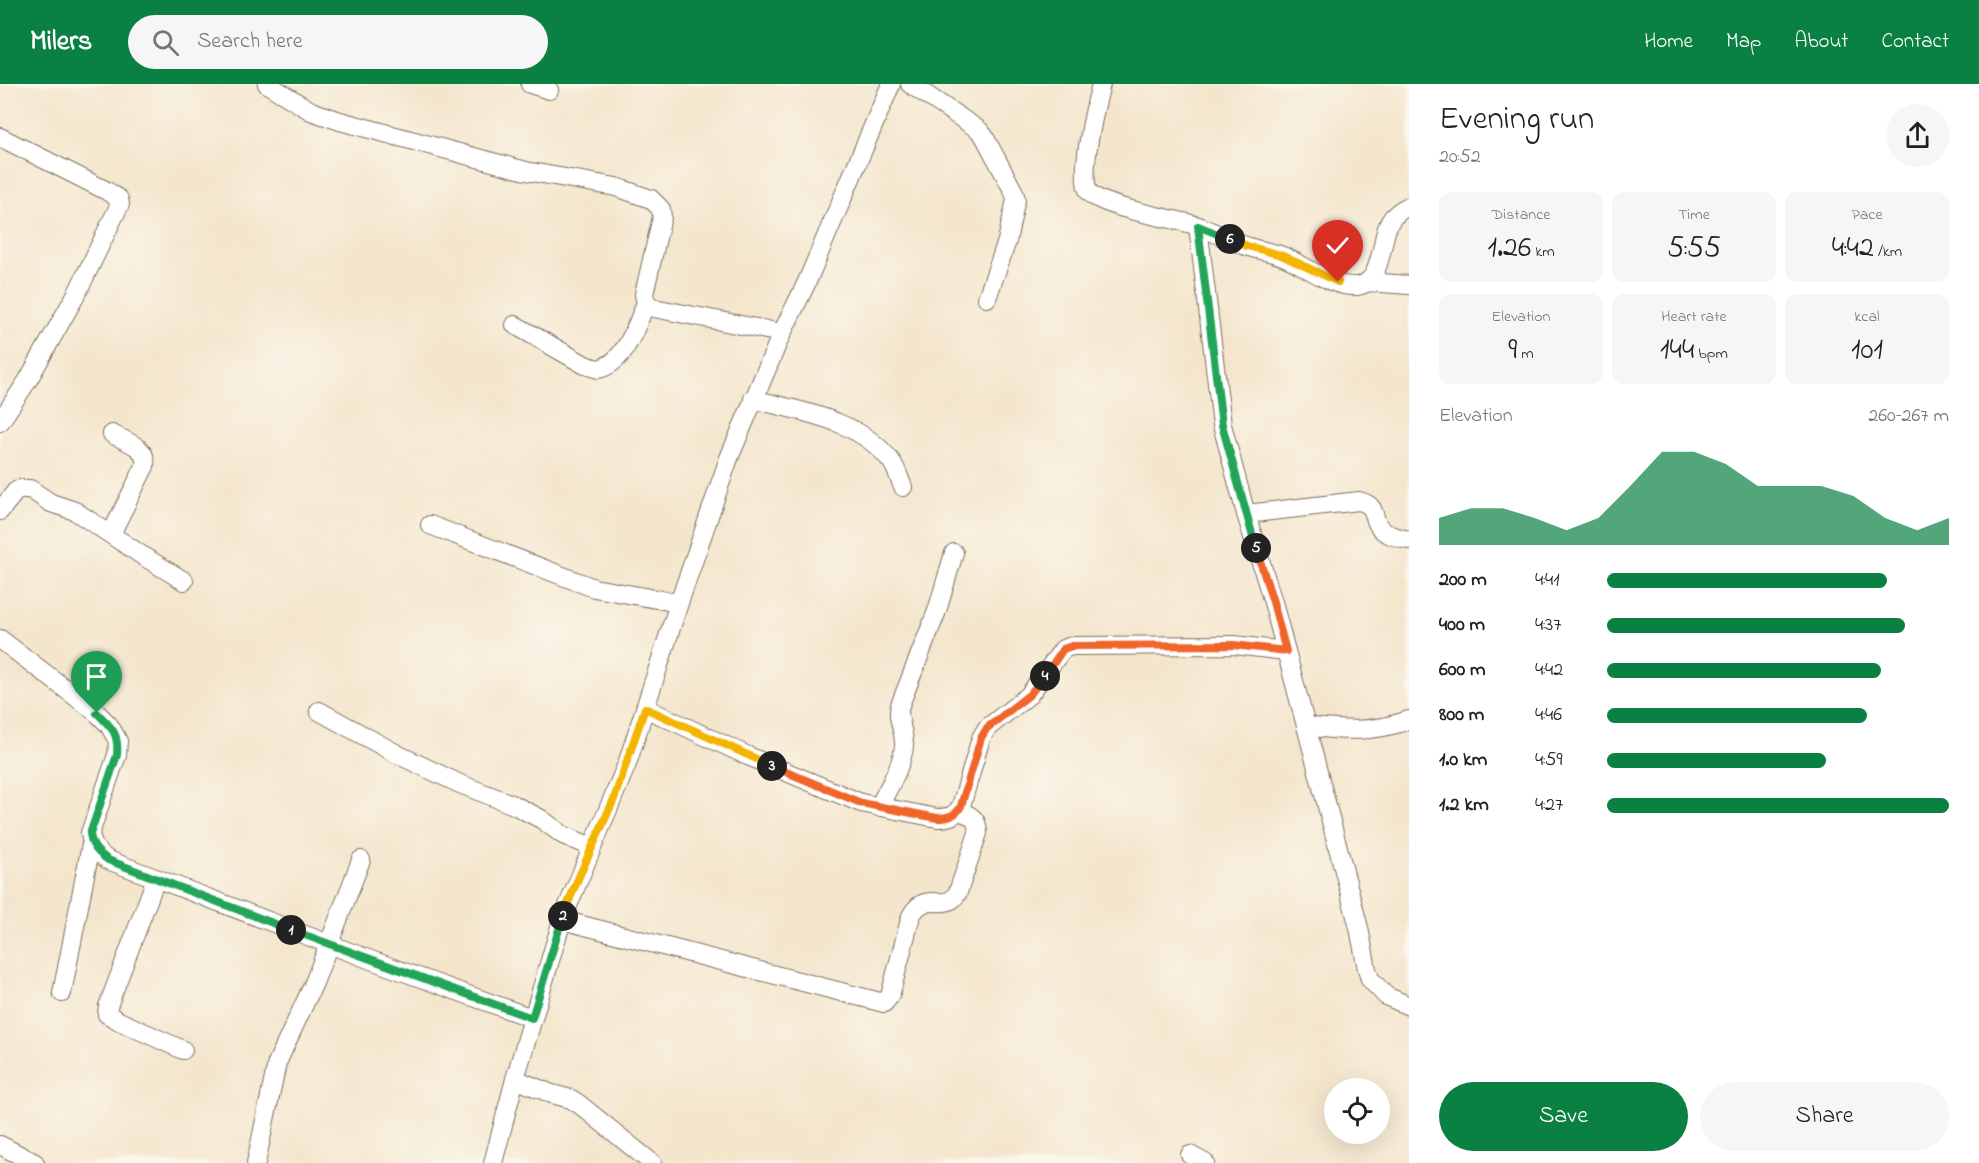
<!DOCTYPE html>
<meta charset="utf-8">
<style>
:root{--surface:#fff;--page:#f6f6f6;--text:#202124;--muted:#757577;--accent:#0b8043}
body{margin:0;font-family:"Indie Flower",sans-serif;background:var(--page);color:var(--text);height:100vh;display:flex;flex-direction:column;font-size:22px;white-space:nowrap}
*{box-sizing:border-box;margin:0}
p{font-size:20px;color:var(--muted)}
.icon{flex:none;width:33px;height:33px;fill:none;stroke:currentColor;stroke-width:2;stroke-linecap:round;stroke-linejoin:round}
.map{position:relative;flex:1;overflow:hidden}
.details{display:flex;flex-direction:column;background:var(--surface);width:570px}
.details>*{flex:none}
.controls{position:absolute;left:1324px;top:994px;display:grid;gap:12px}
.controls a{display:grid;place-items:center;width:66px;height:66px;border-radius:50%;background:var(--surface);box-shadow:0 6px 24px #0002;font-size:30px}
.pin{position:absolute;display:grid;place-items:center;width:51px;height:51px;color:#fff;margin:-62px -26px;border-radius:50% 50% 50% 0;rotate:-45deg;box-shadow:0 0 6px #0007}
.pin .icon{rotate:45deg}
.km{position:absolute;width:30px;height:30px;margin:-15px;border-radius:50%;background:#222;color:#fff;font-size:16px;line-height:30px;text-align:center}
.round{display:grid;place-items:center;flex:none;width:63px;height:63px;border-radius:32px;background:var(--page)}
.summary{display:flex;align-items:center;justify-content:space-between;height:102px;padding:0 30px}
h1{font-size:33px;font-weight:600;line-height:45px}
.metrics{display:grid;grid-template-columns:repeat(3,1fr);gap:9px;height:102px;padding:6px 30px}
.metrics div{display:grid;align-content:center;border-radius:12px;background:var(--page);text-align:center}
.metrics b{font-size:30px;font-weight:600}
.metrics small{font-size:16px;font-weight:400}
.metrics p{font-size:16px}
.chart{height:168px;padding:12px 30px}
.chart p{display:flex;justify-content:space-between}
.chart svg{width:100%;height:108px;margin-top:6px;fill:var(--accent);opacity:.7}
.action{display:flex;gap:12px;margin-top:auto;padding:12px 30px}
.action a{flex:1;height:69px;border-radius:36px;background:var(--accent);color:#fff;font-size:24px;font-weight:600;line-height:69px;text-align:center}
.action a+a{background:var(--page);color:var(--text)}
ul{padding:0 30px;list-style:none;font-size:20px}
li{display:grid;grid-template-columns:96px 72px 1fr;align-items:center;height:45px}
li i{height:15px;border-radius:8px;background:var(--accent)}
header{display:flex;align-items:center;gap:36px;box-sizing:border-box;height:84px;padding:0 30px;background:var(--accent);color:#fff}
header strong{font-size:28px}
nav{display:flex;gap:33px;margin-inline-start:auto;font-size:21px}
.search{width:420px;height:54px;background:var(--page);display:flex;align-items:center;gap:15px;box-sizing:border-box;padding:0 21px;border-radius:33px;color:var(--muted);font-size:22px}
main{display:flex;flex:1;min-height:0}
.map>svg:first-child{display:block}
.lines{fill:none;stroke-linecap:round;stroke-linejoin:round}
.minor-casing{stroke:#7c6c5b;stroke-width:20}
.minor{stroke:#fff;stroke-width:18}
.split-1-casing{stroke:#fff;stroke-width:12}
.split-2-casing{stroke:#fff;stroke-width:12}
.split-3-casing{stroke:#fff;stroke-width:12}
.split-4-casing{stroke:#fff;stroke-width:12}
.split-5-casing{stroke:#fff;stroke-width:12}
.split-6-casing{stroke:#fff;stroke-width:12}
.split-7-casing{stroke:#fff;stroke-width:12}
.split-1{stroke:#22a559;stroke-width:8}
.split-2{stroke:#22a559;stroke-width:8}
.split-3{stroke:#f5b400;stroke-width:8}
.split-4{stroke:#f0652b;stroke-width:8}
.split-5{stroke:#f0652b;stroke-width:8}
.split-6{stroke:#22a559;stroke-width:8}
.split-7{stroke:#f5b400;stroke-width:8}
</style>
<header>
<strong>Milers</strong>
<div class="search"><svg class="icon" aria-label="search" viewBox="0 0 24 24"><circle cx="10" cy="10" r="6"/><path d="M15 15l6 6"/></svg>Search here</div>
<nav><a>Home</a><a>Map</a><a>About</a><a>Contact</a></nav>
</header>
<main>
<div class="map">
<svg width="1409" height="1079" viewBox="0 0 1409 1079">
<rect width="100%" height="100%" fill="#fbf7ec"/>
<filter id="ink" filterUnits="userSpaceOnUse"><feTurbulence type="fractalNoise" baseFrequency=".0167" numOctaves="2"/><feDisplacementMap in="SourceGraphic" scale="12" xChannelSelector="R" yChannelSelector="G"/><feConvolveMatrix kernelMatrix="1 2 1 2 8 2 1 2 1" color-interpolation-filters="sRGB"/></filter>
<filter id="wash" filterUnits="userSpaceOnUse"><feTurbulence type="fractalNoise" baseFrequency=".008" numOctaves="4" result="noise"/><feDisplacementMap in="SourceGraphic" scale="24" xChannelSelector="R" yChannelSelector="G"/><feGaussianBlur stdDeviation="1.35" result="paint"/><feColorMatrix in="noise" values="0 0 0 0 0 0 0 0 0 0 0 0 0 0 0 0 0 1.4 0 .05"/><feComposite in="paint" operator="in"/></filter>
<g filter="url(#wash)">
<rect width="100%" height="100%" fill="#f4e6cd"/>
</g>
<g filter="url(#ink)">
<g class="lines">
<defs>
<g id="minor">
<path d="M267,0l44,27 29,10 186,50 90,16 35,12 10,10 1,8 -18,77 2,9 8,5 128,25"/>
<path d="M530,0l19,6"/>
<path d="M910,0l69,46 5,6 30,56 2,7 -9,42 -20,57"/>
<path d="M1101,0c-5,19 -23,94 -12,108 13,16 85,26 109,34l24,199 24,89 27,88 33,124 53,202 8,41 3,10 16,17 23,10"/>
<path d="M0,53l107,54 12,8 1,5 -43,89 -49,87 -28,42"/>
<path d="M1198,142c17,6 33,16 51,21 12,4 25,5 36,10 22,9 47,31 72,29 12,-1 18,-12 21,-22 9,-26 3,-46 31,-58"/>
<path d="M1367,198l42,3"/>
<path d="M515,241l70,40 13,4c27,-5 39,-45 48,-66"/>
<path d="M753,315c48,13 106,20 138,62 6,8 8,17 12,26"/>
<path d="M0,427l16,-20 4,-2h10l21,14 24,8 68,45 41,25"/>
<path d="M1246,430l113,-13c21,5 11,18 23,29 7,6 18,8 27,10"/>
<path d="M430,441l164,63 85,15"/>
<path d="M111,450l34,-68c3,-19 -18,-24 -33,-32"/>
<path d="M0,555l97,74 12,12 9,16 -1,14 -27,78c2,14 7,19 18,27l263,100 161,58"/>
<path d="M645,624l103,48 113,47 76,15c11,0 19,-2 24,-12l20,-68 6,-10 42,-33 34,-46 9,-3 162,-1 52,6"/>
<path d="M319,627l78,43 63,30 54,21 27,14 22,16 29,12"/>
<path d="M1306,642c38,5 66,7 103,-6"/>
<path d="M879,723c9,-19 23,-41 25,-61 1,-15 -8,-27 -4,-41l37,-94 17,-58"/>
<path d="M156,795l-48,127 -1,8 12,7 64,29"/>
<path d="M562,836l322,83 6,-7 21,-80c15,-28 35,-1 47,-24l20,-59c0,-14 -7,-18 -19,-22"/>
<path d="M62,909l29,-148"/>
<path d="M515,995l37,15 19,5 8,5 73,59"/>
<path d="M0,1061l35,18"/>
<path d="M1190,1071l15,8"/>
<path d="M256,1079l21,-100 37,-80 47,-123"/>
<path d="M493,1079l22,-84 47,-159 65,-156 52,-161 50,-145 53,-125 24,-49 85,-200"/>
</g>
</defs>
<use href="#minor" class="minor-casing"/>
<use href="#minor" class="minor"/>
</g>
</g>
<g class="lines" filter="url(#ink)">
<defs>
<path id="split-1" d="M97,629c15,15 22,20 20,42l-27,79c2,13 7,18 18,26l183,70"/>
<path id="split-2" d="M291,846l241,88 31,-102"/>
<path id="split-3" d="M563,832l14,-35 37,-82 31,-91 127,58"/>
<path id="split-4" d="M772,682l89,37 76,15c11,0 19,-2 24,-12l20,-68 6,-10 42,-33 16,-19"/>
<path id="split-5" d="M1045,592l18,-27 9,-3 162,-1 52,6 -13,-49 -17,-54"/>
<path id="split-6" d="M1230,155l-32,-13 24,199 34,123"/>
<path id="split-7" d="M1230,155l17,7 34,9 57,27"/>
</defs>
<use href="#split-1" class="split-1-casing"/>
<use href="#split-2" class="split-2-casing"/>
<use href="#split-3" class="split-3-casing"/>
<use href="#split-4" class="split-4-casing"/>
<use href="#split-5" class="split-5-casing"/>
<use href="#split-6" class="split-6-casing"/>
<use href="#split-7" class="split-7-casing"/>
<use href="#split-1" class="split-1"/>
<use href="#split-2" class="split-2"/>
<use href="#split-3" class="split-3"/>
<use href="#split-4" class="split-4"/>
<use href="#split-5" class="split-5"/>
<use href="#split-6" class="split-6"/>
<use href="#split-7" class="split-7"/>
</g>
</svg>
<div class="controls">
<a><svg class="icon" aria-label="locate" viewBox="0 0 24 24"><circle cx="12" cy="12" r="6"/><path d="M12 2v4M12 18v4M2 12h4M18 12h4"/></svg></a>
</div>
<div class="pin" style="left:97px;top:629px;background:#1e9e55"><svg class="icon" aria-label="arrive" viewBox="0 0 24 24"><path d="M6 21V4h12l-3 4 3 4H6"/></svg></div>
<div class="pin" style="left:1338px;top:198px;background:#d93025"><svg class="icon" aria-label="check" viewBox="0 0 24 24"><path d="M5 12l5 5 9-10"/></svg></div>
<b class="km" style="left:291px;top:846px">1</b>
<b class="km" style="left:563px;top:832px">2</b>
<b class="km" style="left:772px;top:682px">3</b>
<b class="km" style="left:1045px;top:592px">4</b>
<b class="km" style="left:1256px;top:464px">5</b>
<b class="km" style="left:1230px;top:155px">6</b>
</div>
<section class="details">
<div class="summary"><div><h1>Evening run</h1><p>20:52</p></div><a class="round"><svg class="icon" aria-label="share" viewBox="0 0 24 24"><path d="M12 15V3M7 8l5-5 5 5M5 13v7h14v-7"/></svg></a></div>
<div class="metrics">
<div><p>Distance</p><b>1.26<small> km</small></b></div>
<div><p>Time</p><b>5:55</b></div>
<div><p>Pace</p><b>4:42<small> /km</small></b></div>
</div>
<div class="metrics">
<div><p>Elevation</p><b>9<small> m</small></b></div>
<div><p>Heart rate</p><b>144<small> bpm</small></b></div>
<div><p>kcal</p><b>101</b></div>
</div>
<div class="chart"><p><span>Elevation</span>260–267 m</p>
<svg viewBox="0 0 160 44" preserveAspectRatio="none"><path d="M0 44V33L10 29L20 29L30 33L40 38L50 33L60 20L70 6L80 6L90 11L100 20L110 20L120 20L130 24L140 33L150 38L160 33V44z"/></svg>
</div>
<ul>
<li><b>200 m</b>4:41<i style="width:82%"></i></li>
<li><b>400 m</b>4:37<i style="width:87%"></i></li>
<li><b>600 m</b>4:42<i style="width:80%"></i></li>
<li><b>800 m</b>4:46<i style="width:76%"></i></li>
<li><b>1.0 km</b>4:59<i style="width:64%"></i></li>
<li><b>1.2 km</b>4:27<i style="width:100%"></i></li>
</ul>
<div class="action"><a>Save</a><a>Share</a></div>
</section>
</main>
